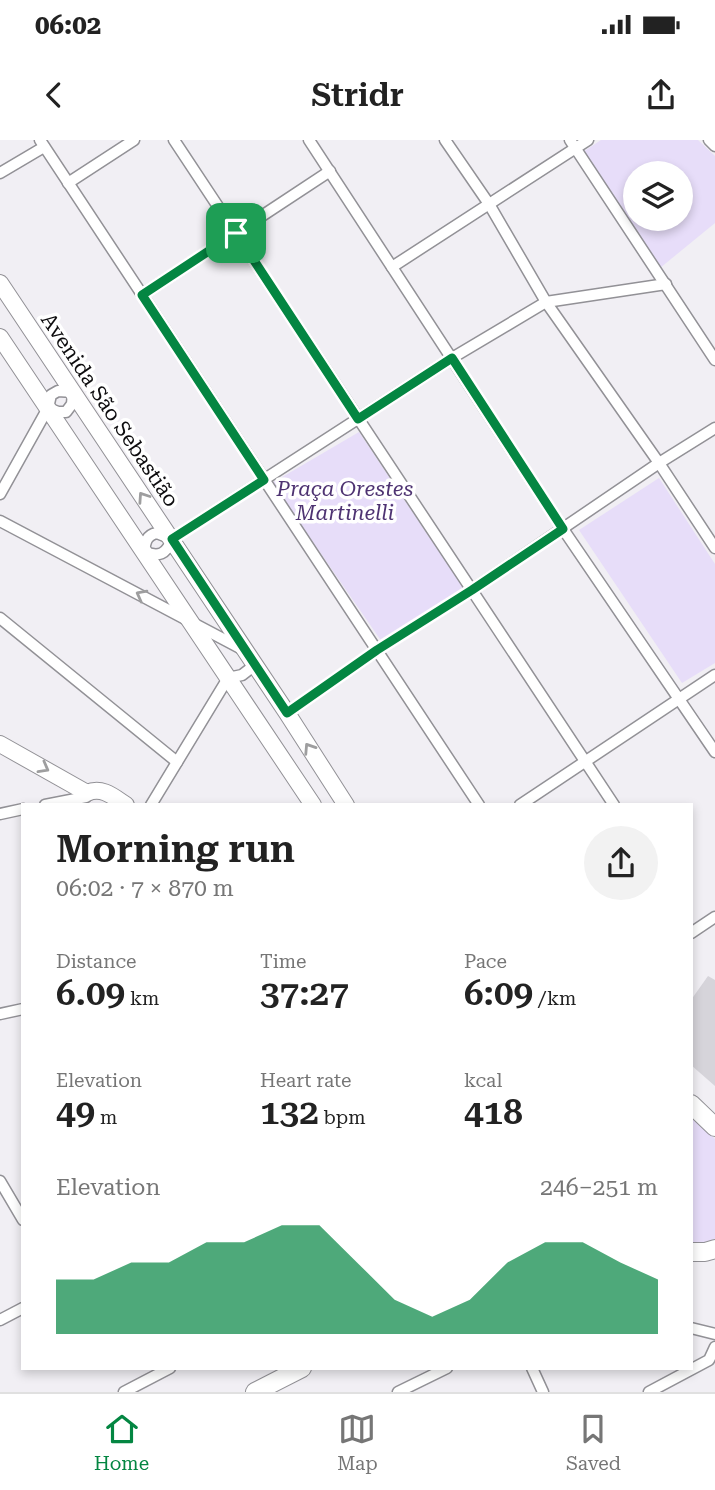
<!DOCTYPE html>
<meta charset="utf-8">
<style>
:root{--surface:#fff;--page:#f2f2f2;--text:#222;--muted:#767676;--line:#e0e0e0;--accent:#048642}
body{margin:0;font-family:"Roboto Serif",serif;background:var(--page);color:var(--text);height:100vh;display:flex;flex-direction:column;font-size:26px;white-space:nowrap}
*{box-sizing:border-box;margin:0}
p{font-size:23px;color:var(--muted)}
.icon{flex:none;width:38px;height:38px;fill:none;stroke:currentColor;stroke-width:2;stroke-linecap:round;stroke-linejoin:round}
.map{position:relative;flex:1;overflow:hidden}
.panel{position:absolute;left:21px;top:663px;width:672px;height:567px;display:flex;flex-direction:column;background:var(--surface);border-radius:0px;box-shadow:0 4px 10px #0003}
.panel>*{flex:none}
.buttons{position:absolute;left:623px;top:21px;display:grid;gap:14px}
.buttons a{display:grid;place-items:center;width:70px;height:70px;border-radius:50%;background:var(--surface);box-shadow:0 4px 10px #0003;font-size:35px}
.pin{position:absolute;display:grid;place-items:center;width:60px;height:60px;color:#fff;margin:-30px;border-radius:14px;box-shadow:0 4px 10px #0006}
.round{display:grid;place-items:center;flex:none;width:74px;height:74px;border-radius:37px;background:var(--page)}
.summary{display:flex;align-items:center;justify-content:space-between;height:119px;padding:0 35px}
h1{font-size:38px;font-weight:600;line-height:52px}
.metrics{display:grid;grid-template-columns:repeat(3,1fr);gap:10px;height:119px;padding:7px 35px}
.metrics div{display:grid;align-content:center}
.metrics b{font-size:35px;font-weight:600}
.metrics small{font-size:19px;font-weight:400}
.metrics p{font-size:19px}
.chart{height:196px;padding:14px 35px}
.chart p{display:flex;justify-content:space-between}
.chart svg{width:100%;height:126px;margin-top:7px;fill:var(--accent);opacity:.7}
.status{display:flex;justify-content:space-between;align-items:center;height:49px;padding:0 35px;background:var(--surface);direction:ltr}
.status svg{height:19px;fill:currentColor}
header{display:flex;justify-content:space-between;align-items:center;height:91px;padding:0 35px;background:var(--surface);font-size:32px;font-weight:600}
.tabs{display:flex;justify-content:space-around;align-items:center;height:98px;border-top:2px solid var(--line);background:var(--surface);font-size:19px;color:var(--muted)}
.tabs a{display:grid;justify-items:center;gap:4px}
.tabs .selected{color:var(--accent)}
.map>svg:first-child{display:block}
.green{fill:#e7ddf9;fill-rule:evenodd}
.building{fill:#d6d4da}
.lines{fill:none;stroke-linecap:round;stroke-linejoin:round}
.street-casing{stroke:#929196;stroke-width:13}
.secondary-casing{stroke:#929196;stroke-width:18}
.primary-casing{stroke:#929196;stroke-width:20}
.street{stroke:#fff;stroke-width:10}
.secondary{stroke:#fff;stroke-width:16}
.primary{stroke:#fff;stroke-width:18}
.oneway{stroke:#9e9e9f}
.route-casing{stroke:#fff;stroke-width:14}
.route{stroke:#048642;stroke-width:9}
.labels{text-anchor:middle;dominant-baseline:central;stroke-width:7;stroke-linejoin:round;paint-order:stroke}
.street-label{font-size:21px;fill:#0d0c0e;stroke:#fff}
.park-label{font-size:21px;font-style:italic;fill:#4e3372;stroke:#fff}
</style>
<div class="status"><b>06:02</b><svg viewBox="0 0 49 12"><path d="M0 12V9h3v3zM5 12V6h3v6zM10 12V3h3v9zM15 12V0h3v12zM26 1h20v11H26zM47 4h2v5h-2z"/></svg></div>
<header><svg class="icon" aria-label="back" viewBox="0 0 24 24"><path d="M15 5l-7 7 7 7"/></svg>Stridr<svg class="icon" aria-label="share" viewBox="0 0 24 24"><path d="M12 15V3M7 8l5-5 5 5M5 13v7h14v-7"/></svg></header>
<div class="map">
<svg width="715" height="1252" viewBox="0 0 715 1252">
<rect width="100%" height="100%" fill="#f1eff4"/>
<g class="green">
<path d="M601,0h97l17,16v67l-55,45 -77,-116zM635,33h46v46h-46z"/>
<path d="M359,292l105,157 -82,53 -110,-159z"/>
<path d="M659,338l56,86v99l-33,20 -103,-153z"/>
<path d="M691,974l24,25v100l-14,4h-10z"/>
</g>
<path class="building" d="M708,836l7,4v106l-24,-21v-65z"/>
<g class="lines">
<defs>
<g id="street">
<path d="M40,0l439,665"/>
<path d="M174,0l440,665"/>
<path d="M309,0l254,389 152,223"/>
<path d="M445,0l44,64 57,98 113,161 56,85"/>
<path d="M570,0l145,220"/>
<path d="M709,0l6,6"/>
<path d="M0,33l44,-26"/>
<path d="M68,43l66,-43"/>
<path d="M392,127l196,-127"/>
<path d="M142,155l188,-124"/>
<path d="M0,354l48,-86 3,-13 7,-4 15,1 -1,12 -6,8h-8l-10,-4"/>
<path d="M0,381l242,128"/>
<path d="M157,393l15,6c-6,16 -13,18 -28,13 1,-9 2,-17 13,-19z"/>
<path d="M172,399l280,-181 94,-56 120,-18"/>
<path d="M0,478l177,144"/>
<path d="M287,573l90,-63 95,-60 187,-127 56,-35"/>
<path d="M45,665l41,-8"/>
<path d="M151,665l77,-127 14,-3 13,-10"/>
<path d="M520,665l195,-130"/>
<path d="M0,674l23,-5"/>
<path d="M691,793l24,-16"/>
<path d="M0,874l23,-5"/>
<path d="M0,1041l23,39"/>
<path d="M0,1180l23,-12"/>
<path d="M691,1188l24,6"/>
<path d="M532,1228l11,24"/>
<path d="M124,1252l46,-24"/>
<path d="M398,1252l49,-24"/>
<path d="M649,1252l60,-32 6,-13"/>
</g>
<g id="secondary">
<path d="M0,143l287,430 59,92"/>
<path d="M0,197l313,468"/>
<path d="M0,604l87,49c15,-7 27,4 39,12"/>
</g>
<g id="primary">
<path d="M691,964l24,23"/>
<path d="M691,1112h14l10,-3"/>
<path d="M255,1252l47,-24"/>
</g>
</defs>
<use href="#street" class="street-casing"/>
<use href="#secondary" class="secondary-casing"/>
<use href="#primary" class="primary-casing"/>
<use href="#street" class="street"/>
<use href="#secondary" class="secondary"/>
<use href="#primary" class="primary"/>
</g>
<defs><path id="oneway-chevron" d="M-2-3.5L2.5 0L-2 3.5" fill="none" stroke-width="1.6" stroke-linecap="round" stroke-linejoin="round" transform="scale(1.75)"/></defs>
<g class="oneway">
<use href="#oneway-chevron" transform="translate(143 357) rotate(-124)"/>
<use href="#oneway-chevron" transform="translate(141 455) rotate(-152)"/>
<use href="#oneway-chevron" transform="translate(309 608) rotate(-123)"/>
<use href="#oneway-chevron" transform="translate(44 628) rotate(29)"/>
</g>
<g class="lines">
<defs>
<path id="route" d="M236,93l122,186 94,-61 111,171 -91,61 -95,60 -90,63 -115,-174 92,-59 -122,-185z"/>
</defs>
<use href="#route" class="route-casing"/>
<use href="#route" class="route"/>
</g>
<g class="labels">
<g class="street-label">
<text transform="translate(110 270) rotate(56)">Avenida São Sebastião</text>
</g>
<g class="park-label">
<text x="345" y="349">Praça Orestes<tspan x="345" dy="24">Martinelli</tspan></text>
</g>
</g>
</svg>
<div class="buttons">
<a><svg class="icon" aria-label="layers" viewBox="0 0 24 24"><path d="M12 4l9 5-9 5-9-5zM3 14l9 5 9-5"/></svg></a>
</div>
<div class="pin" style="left:236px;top:93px;background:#1e9e55"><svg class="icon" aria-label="arrive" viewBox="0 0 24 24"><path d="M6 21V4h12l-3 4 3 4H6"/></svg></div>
<section class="panel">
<div class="summary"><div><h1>Morning run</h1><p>06:02 · 7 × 870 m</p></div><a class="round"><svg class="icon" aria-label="share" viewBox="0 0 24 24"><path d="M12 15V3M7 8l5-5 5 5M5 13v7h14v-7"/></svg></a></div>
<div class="metrics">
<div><p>Distance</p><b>6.09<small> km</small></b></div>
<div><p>Time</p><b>37:27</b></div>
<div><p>Pace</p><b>6:09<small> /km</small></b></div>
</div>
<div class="metrics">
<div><p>Elevation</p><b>49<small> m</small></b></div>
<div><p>Heart rate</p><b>132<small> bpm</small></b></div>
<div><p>kcal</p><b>418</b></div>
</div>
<div class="chart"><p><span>Elevation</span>246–251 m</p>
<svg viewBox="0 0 160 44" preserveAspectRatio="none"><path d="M0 44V25L10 25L20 19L30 19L40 12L50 12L60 6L70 6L80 19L90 32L100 38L110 32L120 19L130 12L140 12L150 19L160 25V44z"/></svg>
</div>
</section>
</div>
<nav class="tabs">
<a class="selected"><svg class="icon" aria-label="home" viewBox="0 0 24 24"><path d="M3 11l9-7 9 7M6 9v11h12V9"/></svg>Home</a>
<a><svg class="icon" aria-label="map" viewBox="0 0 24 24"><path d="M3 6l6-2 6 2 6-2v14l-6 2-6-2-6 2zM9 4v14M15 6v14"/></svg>Map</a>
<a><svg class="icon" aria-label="saved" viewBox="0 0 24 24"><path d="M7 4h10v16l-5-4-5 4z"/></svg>Saved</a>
</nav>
